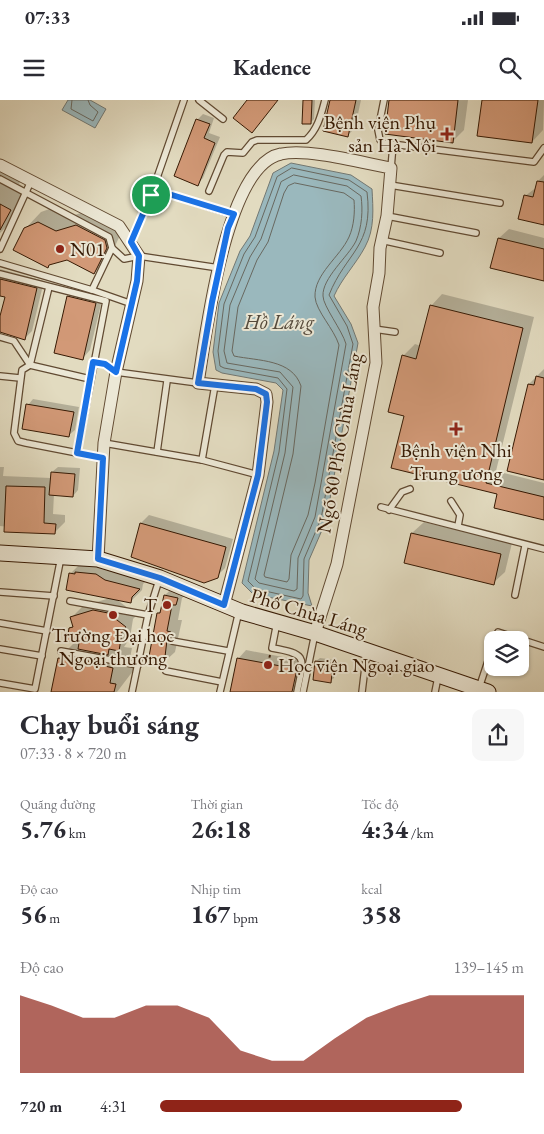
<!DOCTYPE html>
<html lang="vi">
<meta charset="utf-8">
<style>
:root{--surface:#fff;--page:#f7f7f7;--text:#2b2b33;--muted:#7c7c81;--accent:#8f2418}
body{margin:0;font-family:"EB Garamond",serif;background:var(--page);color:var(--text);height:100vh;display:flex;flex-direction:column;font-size:19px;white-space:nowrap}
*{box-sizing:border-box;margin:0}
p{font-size:16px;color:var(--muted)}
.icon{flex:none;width:28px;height:28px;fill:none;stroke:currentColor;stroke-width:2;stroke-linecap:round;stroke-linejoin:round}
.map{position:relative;height:592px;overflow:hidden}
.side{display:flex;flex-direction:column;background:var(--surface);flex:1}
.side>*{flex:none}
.fabs{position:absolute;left:484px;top:531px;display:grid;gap:10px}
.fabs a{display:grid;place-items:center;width:45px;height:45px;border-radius:10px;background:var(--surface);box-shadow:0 1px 4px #0004;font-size:25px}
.pin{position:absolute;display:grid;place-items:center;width:42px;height:42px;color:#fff;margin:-21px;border:2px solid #fff;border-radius:50%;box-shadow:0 1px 5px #0007}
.round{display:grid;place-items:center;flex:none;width:52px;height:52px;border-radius:10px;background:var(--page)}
.headline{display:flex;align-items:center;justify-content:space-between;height:85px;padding:0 20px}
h1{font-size:28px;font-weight:700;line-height:38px}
.metrics{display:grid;grid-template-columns:repeat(3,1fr);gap:8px;height:85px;padding:5px 20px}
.metrics div{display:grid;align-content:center}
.metrics b{font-size:25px;font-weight:700}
.metrics small{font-size:14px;font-weight:400}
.metrics p{font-size:14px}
.chart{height:140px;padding:10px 20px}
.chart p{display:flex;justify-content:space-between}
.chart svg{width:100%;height:90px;margin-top:5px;fill:var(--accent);opacity:.7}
ul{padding:0 20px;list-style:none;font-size:16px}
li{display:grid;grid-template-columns:80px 60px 1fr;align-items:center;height:38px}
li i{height:12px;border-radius:6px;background:var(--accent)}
.status{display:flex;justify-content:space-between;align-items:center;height:35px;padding:0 25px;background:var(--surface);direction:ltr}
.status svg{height:14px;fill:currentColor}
header{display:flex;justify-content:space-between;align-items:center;height:65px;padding:0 20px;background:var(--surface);font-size:22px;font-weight:700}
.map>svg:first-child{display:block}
.water{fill:#9ab8bd;stroke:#727873}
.shadow{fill:#0003}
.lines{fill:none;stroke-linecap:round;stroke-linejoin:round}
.shore{stroke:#686860;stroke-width:1}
.building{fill:#d29977;stroke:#361903}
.lane-casing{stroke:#614a32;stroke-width:8}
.street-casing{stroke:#614a32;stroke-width:13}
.secondary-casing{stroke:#361903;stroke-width:17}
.path{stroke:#361903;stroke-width:2;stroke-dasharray:4 2.5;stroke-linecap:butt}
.lane{stroke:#ece8d6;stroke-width:5.5}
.street{stroke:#ece8d6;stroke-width:11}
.secondary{stroke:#ece8d6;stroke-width:15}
.route-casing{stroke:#fff;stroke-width:10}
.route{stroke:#1a73e8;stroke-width:6}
.poi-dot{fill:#8f2418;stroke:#ece8d6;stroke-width:2}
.labels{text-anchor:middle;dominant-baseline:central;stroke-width:4;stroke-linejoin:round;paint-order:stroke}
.poi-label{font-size:20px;fill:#361903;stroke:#ece8d6;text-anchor:end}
.street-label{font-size:20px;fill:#361903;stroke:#ece8d6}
.water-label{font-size:21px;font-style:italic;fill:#54493b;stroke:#ece8d6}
</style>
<div class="status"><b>07:33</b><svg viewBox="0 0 49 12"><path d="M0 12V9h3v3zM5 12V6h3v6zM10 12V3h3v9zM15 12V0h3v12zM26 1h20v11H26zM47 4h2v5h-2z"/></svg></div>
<header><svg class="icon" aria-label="menu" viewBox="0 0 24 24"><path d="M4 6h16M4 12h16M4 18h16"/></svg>Kadence<svg class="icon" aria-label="search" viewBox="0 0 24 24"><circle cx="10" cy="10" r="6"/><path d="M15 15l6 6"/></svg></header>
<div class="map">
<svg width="544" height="592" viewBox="0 0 544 592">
<rect width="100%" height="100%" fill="#e2dbc0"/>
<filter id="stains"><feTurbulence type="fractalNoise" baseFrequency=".004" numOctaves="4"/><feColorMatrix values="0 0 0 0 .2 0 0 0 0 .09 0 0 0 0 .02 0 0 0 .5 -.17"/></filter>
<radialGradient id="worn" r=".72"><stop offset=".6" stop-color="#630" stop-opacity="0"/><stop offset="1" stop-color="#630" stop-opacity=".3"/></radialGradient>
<g class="water">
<path d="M68,0h22l16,9 -11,19 -33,-18z"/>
<path d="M291,63l60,12 21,14c1,19 3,40 -7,58 -9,17 -23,31 -31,49l17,28 7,19 -32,178 -17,39 -1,33 4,13 -59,-12 -11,-11 32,-132 9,-61 -7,-7 -54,-10 -6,-3 -3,-18 6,-49 21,-52 10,-15 23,-63z"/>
</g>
<g class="shadow">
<path d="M304,0h11l-1,19 -4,4z"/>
<path d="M332,0h29l-6,28 -8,8z"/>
<path d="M390,0h78l-4,30 -11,11z"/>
<path d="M483,0h61l-1,30 -11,12z"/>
<path d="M203,14l11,4 -5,15 11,4 -17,41 -6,6v-64z"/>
<path d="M0,61l25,12 -6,11 10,6 -14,28 -15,15z"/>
<path d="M544,75v49l-19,-28 12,-9 1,-6z"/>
<path d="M55,107l17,9 20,-7 30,22 -12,26 -16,16 -69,-44 16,-17z"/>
<path d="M509,129l35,9v42l-45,-42z"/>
<path d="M0,169l44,12 -12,50 -8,8 -24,-6v-11l6,-26 -6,-1z"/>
<path d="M76,189l27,7 -13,54 -7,8 -15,-61z"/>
<path d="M442,194l92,23 -38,154 48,12v36l-45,-26 -107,-26 13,-52 -2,-59 12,-12 6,2 10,-40z"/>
<path d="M544,269v110l-15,-95z"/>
<path d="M33,299l46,8 -4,23 -6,5 -41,-30z"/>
<path d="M0,367h4l-1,9 48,2 1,-6 6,-5 22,1 -2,22 -5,6 -19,-2 -1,20 12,1v7l-10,10 -55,-6z"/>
<path d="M149,415l84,24 -8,29 -8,8 -84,-20 8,-33z"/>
<path d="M424,422l88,21 -7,29 -12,11 -88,-21 7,-29z"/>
<path d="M82,462l68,15 -7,7 -1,6 -12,12 -14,-3 21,16 -4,4 -3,19 -6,9 8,1 -3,15 6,1 -2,7 -16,21h-64l6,-34 17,-17 -6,-12 4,-4 -2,-8 11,-11 27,-8 -40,-24z"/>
<path d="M177,484l10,9 -5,5 -4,22h4l-7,32 -12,11 -5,-50 5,-4 2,-14z"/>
<path d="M246,550l58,11 -3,29 -69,2 6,-33z"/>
<path d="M320,558l16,2 -2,18 -4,3 -14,-20z"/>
</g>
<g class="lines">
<g class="shore">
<path d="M72,0l-1,9 22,12 5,-9 -8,-7 -2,-5"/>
<path d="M292,68l57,12 18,12c7,55 -21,60 -38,103l18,31 6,18 -32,175 -17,40 -1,37 -2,3 -45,-10 -8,-8 31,-129 8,-63 -9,-11 -54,-10 -4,-2 -2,-15 6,-47 20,-50 11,-17 22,-60z"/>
<path d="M294,75l53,11 14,10c2,14 1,31 -5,45 -8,16 -34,37 -33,55 0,10 19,34 23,48l-31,173 -17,41 -1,31 -3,2 -35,-8 -4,-4 30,-126 8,-66 -13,-15 -53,-9 -3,-12 6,-46 20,-48 11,-18 20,-57z"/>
<path d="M295,83l49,10 10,7c1,12 0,26 -5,37 -9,20 -35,37 -34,60 1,14 19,32 24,48l-24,138 -7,32 -17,40 -2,24 -2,3 -22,-5 -1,-2 29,-121 8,-68c-9,-27 -43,-25 -67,-30l-2,-5 6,-44 19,-47 11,-18 16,-49 4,-7z"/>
</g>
</g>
<g class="building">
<path d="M247,0h31l-26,33 -19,-15z"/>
<path d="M303,0h9l-1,24h-9z"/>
<path d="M330,0h26l-8,37 -25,-6z"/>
<path d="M389,0h69l-5,43 -68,-9z"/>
<path d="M482,0h56l-6,43 -55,-7z"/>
<path d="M196,19l14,5 -6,14 11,5 -17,43 -24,-10z"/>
<path d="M537,81l7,1v43l-26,-6 6,-24 9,2z"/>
<path d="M0,104l11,6 -11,20z"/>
<path d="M38,122l18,9 20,-6 29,15 2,8 -13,26 -27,-14 -18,5 -1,3 -35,-18 11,-22z"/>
<path d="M498,138l46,11v32l-54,-13z"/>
<path d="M0,179l37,9 -12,52 -25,-8v-16l5,-19 -5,-1z"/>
<path d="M67,196l29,7 -13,57 -29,-7z"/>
<path d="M430,205l93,23 -37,155 58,14v23l-50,-12 3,-14 -106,-26 13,-52 -16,-4 14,-57 14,4z"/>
<path d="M536,276l8,2v102l-37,-9 21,-87 6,1z"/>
<path d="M26,304l48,8 -5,25 -47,-8z"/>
<path d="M51,372l24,2 -2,23 -24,-2z"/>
<path d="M6,386l39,1 -1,36 12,1 -1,10 -51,-2z"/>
<path d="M140,423l86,24 -8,31 -14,5 -73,-26z"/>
<path d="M411,433l90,21 -7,31 -90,-22z"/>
<path d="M75,472l21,2 9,6 35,9 -8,8 -1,6 -65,-13 3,-17 6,1z"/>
<path d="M164,495l14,3 -2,7h-4l-5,26 4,1 -4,8 -3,25 -16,-3 9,-49h3z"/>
<path d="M93,510l15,3 18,14 -4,5 -3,19 -10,-2 -1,6 -30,-6 1,-6 -12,-2 2,-13 4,-1 -3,-10z"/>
<path d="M58,558l18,3v-2l29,5v2l8,2 -3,15 6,1 -2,8h-63z"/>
<path d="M237,558l60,11 -5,23h-62z"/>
<path d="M315,561l18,2 -2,20 -18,-3z"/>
</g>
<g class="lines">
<defs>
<g id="lane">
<path d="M199,0l24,19"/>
<path d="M384,0l-6,30 2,10 4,3 150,19 10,-14"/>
<path d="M391,68l2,-23"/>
<path d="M0,79l109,58 3,11 12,11 15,-3 80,12"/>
<path d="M390,85l110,18"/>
<path d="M209,91l15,-36 3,-3 16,1 9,-11 5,-2h49c12,-11 15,-25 19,-40"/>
<path d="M151,95h21l62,20"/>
<path d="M387,116l89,17"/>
<path d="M381,140l59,13"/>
<path d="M131,142l20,-47 33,-95"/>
<path d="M0,149l31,-68"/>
<path d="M0,163l92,27 20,-42"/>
<path d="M0,174l106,27 -29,152"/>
<path d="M92,190l40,14"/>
<path d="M374,229l21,3"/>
<path d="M0,237l14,4 16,24"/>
<path d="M93,262l12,2 11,8 82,11"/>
<path d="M30,265l19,-78"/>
<path d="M0,276l20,2"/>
<path d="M90,279l-60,-14 -8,5 -8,63 4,8 8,2 77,15"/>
<path d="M104,343l98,17 56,15"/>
<path d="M157,352l10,-71"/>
<path d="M202,360l13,-75"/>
<path d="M451,401l9,14 -2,11"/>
<path d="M381,407l163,42"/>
<path d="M389,410l13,-18 8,-3"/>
<path d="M0,492l54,4"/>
<path d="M515,495l10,-49"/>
<path d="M70,501l78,14"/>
<path d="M277,522l-5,26c37,6 32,10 25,44"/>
<path d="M0,523l47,8"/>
<path d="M495,540l3,-8 46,15"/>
<path d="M172,541l56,10"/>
<path d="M0,549l42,7"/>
<path d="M61,551l77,14"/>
<path d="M166,571l56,11"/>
<path d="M0,583l35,6 26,-132"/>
<path d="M479,588l13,-39"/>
<path d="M132,592l16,-77 11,-35"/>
<path d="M220,592l19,-81"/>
<path d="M303,592l12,-59"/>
<path d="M362,592l5,-41"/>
<path d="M435,592l3,-15"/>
</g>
<g id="street">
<path d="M0,65l119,61 20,30 -2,25 -21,91 -12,71 -6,116"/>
<path d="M224,505l34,-130 9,-73 -1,-8 -10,-5 -58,-6c8,-47 27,-218 83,-229 27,-6 82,9 110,14l-4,48 -7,32 -1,25 -6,34 3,56 -39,201 -22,69"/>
</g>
<path id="secondary" d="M0,453l98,6 62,19 82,34 73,21 173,59"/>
</defs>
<use href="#lane" class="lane-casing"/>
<use href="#street" class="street-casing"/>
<use href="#secondary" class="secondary-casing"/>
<path class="path" d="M268,564l2,-9"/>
<use href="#lane" class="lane"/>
<use href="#street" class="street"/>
<use href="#secondary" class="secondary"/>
</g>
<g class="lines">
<defs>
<path id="route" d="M151,95h21l62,19 -6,14 -16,74 -14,81 58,6 10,5 1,8 -9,73 -34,130 -64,-27 -62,-19 5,-101 -26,-5 16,-91 12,2 11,8 21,-91 2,-25 -8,-14z"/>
</defs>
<use href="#route" class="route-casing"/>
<use href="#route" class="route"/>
</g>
<g class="poi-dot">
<path d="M444.5 26.5h5v5h5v5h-5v5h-5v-5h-5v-5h5z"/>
<circle cx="60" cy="149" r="5"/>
<path d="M453.5 321.5h5v5h5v5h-5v5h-5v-5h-5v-5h5z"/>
<circle cx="167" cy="505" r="5"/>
<circle cx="113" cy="515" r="5"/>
<circle cx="268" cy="565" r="5"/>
</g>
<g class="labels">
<g class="poi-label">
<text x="436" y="22">Bệnh viện Phụ<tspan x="436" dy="23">sản Hà Nội</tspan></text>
<text x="70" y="149" text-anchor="start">N01</text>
<text x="456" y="350" text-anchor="middle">Bệnh viện Nhi<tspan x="456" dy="23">Trung ương</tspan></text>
<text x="157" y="505">T</text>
<text x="113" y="535" text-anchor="middle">Trường Đại học<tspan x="113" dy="23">Ngoại thương</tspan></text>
<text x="278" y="565" text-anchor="start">Học viện Ngoại giao</text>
</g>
<g class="street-label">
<text transform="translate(339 343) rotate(-80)">Ngõ 80 Phố Chùa Láng</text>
<text transform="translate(309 512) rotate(17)">Phố Chùa Láng</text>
</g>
<g class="water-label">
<text x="279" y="221">Hồ Láng</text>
</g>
</g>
<rect width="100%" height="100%" filter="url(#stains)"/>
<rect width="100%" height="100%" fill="url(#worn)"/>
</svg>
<div class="fabs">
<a><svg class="icon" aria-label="layers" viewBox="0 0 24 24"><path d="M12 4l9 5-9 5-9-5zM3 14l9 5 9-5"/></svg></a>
</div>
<div class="pin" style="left:151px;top:95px;background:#1e9e55"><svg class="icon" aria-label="arrive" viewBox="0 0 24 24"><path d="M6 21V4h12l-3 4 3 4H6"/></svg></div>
</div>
<section class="side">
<div class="headline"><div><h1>Chạy buổi sáng</h1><p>07:33 · 8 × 720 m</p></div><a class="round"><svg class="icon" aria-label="share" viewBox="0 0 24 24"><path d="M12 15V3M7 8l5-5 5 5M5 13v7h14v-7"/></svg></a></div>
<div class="metrics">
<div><p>Quãng đường</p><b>5.76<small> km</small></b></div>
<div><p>Thời gian</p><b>26:18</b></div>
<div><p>Tốc độ</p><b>4:34<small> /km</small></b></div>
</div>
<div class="metrics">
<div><p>Độ cao</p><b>56<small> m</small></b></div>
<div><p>Nhịp tim</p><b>167<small> bpm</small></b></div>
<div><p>kcal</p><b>358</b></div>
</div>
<div class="chart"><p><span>Độ cao</span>139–145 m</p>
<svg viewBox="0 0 160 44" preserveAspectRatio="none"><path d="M0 44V6L10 11L20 17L30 17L40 11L50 11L60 17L70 33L80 38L90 38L100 27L110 17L120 11L130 6L140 6L150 6L160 6V44z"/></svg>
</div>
<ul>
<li><b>720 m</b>4:31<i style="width:83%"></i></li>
</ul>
</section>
